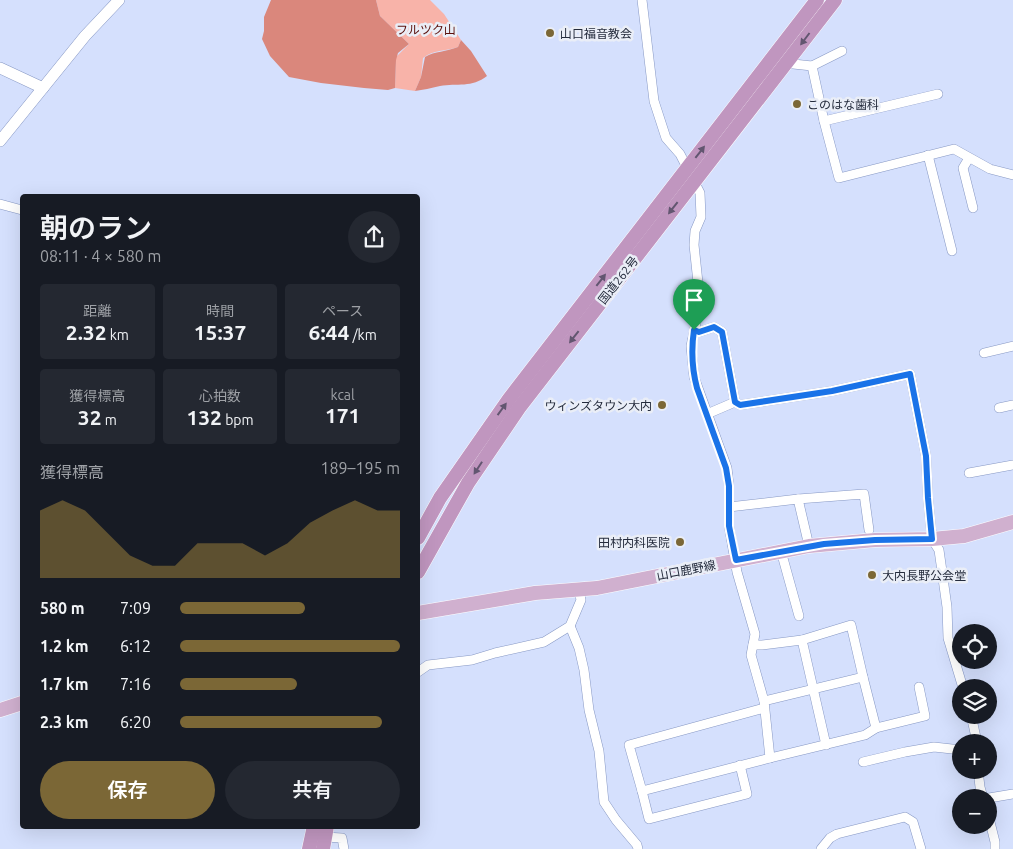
<!DOCTYPE html>
<html lang="ja">
<meta charset="utf-8">
<style>
:root{--surface:#171b24;--page:#242831;--text:#f1f3f6;--muted:#9ea1a6;--accent:#7b6736}
body{margin:0;font-family:Ubuntu,"Noto Sans JP",sans-serif;background:var(--page);color:var(--text);height:100vh;display:flex;flex-direction:column;font-size:19px;white-space:nowrap}
*{box-sizing:border-box;margin:0}
p{font-size:16px;color:var(--muted)}
.icon{flex:none;width:28px;height:28px;fill:none;stroke:currentColor;stroke-width:2;stroke-linecap:round;stroke-linejoin:round}
.map{position:relative;flex:1;overflow:hidden}
.sheet{position:absolute;left:20px;top:194px;width:400px;height:635px;display:flex;flex-direction:column;background:var(--surface);border-radius:5px;box-shadow:0 5px 20px #0002}
.sheet>*{flex:none}
.controls{position:absolute;left:952px;top:624px;display:grid;gap:10px}
.controls a{display:grid;place-items:center;width:45px;height:45px;border-radius:50%;background:var(--surface);box-shadow:0 5px 20px #0002;font-size:25px}
.pin{position:absolute;display:grid;place-items:center;width:42px;height:42px;color:#fff;margin:-51px -21px;border-radius:50% 50% 50% 0;rotate:-45deg;box-shadow:0 0 5px #0007}
.pin .icon{rotate:45deg}
.round{display:grid;place-items:center;flex:none;width:52px;height:52px;border-radius:26px;background:var(--page)}
.head{display:flex;align-items:center;justify-content:space-between;height:85px;padding:0 20px}
h1{font-size:28px;font-weight:600;line-height:38px}
.figures{display:grid;grid-template-columns:repeat(3,1fr);gap:8px;height:85px;padding:5px 20px}
.figures div{display:grid;align-content:center;border-radius:5px;background:var(--page);text-align:center}
.figures b{font-size:21px;font-weight:600}
.figures small{font-size:14px;font-weight:400}
.figures p{font-size:14px}
.chart{height:140px;padding:10px 20px}
.chart p{display:flex;justify-content:space-between}
.chart svg{width:100%;height:90px;margin-top:5px;fill:var(--accent);opacity:.7}
.action{display:flex;gap:10px;margin-top:auto;padding:10px 20px}
.action a{flex:1;height:58px;border-radius:30px;background:var(--accent);color:#fff;font-size:20px;font-weight:600;line-height:58px;text-align:center}
.action a+a{background:var(--page);color:var(--text)}
ul{padding:0 20px;list-style:none;font-size:16px}
li{display:grid;grid-template-columns:80px 60px 1fr;align-items:center;height:38px}
li i{height:12px;border-radius:6px;background:var(--accent)}
.map>svg:first-child{display:block}
.green{fill:#f8b3a9}
.forest{fill:#da877c}
.lines{fill:none;stroke-linecap:round;stroke-linejoin:round}
.minor-casing{stroke:#8798c4;stroke-width:10}
.tertiary-casing{stroke:#8798c4;stroke-width:12}
.primary-casing{stroke:#fff;stroke-width:15}
.trunk-casing{stroke:#fff;stroke-width:15}
.minor{stroke:#fff;stroke-width:9}
.tertiary{stroke:#fff;stroke-width:11}
.primary{stroke:#d0b0cf;stroke-width:14}
.trunk{stroke:#c096bf;stroke-width:14}
.oneway{fill:#625670}
.route-casing{stroke:#fff;stroke-width:10}
.route{stroke:#1a73e8;stroke-width:6}
.poi-dot{fill:#7b6736;stroke:#eaeef7;stroke-width:2}
.labels{text-anchor:middle;dominant-baseline:central;stroke-width:5;stroke-linejoin:round;paint-order:stroke}
.park-label{font-size:12px;fill:#5a100c;stroke:#eaeef7}
.poi-label{font-size:12px;fill:#242b3c;stroke:#eaeef7;text-anchor:start}
.street-label{font-size:12px;fill:#242b3c;stroke:#eaeef7}
</style>
<div class="map">
<svg width="1013" height="849" viewBox="0 0 1013 849">
<rect width="100%" height="100%" fill="#d5e0fd"/>
<path class="green" d="M376,0h54l14,14 17,26 -3,7c-14,5 -24,2 -35,11l-2,19 -6,14 -20,-3 1,-31 13,-13 -29,-28z"/>
<g class="forest">
<path d="M271,0h105l4,16 29,28 -11,9 -2,7 -1,28 -7,2 -24,-2 -43,-5 -32,-6 -19,-21 -8,-17 2,-8v-14z"/>
<path d="M461,40l10,11 16,25c-15,12 -30,7 -47,10 -9,2 -17,4 -25,5l6,-14 4,-20c10,-6 21,-5 33,-10z"/>
</g>
<g class="lines">
<defs>
<g id="minor">
<path d="M642,0l12,101 12,37 14,16 20,39 1,24 -6,14 -1,14 5,47 -2,26 -6,28 3,31 33,91 2,18v40l8,46 18,62 -4,21 13,46 6,57 -128,33 -13,-46 135,-37"/>
<path d="M784,63l28,3 12,55 15,57 115,-29 36,20 23,6"/>
<path d="M812,66l30,-15"/>
<path d="M824,121l114,-27"/>
<path d="M928,155l24,96"/>
<path d="M969,158l-6,10 10,40"/>
<path d="M0,204l22,6"/>
<path d="M694,330l5,2 15,-5 8,5 13,70"/>
<path d="M984,353l29,-7"/>
<path d="M999,408l14,-3"/>
<path d="M707,414l28,-12 5,3 92,-14 78,-17 16,82 2,42 4,41 7,11 8,57 1,31 15,50"/>
<path d="M969,473l44,-8"/>
<path d="M798,499l66,-5 5,36"/>
<path d="M729,507l69,-8 11,47"/>
<path d="M781,551l18,65"/>
<path d="M570,626l9,22 5,22 5,40 10,41 5,51 12,18 21,25 1,4"/>
<path d="M753,645h9l40,-5"/>
<path d="M418,672l10,-7 44,-5 23,-7 49,-11 26,-16 11,-26 -2,-10"/>
<path d="M764,701l99,-24 13,51 -11,7 -95,23"/>
<path d="M971,715l6,27"/>
<path d="M876,728l49,-12 -6,-29"/>
<path d="M826,745l-24,-105 49,-15 12,52"/>
<path d="M863,762l42,-10 29,-5 27,3"/>
<path d="M978,770l2,17 3,11"/>
<path d="M642,791l7,28 98,-25 -7,-29"/>
<path d="M989,798l24,-4"/>
<path d="M989,818l6,24v7"/>
<path d="M325,837l17,1 2,11"/>
<path d="M821,849l9,-11 7,-4 68,-17 8,5 8,27"/>
</g>
<g id="tertiary">
<path d="M0,68l43,20"/>
<path d="M0,141l85,-105 34,-36"/>
</g>
<g id="primary">
<path d="M418,613l117,-20 62,-5 212,-42 66,-6 57,-1 32,-3 49,-14"/>
<path d="M0,710l22,-7"/>
</g>
<g id="trunk">
<path d="M418,538l22,-40 69,-99 308,-399"/>
<path d="M418,572l50,-89 51,-75 316,-408"/>
<path d="M309,849l5,-23"/>
<path d="M323,849l4,-23"/>
</g>
</defs>
<use href="#minor" class="minor-casing"/>
<use href="#tertiary" class="tertiary-casing"/>
<use href="#primary" class="primary-casing"/>
<use href="#trunk" class="trunk-casing"/>
<use href="#minor" class="minor"/>
<use href="#tertiary" class="tertiary"/>
<use href="#primary" class="primary"/>
<use href="#trunk" class="trunk"/>
</g>
<defs><path id="oneway-solid" d="M-6-.8H1V-3.2L6.5 0L1 3.2V.8H-6Z" transform="scale(1.25)"/></defs>
<g class="oneway">
<use href="#oneway-solid" transform="translate(805 39) rotate(127)"/>
<use href="#oneway-solid" transform="translate(700 152) rotate(-52)"/>
<use href="#oneway-solid" transform="translate(673 208) rotate(128)"/>
<use href="#oneway-solid" transform="translate(601 280) rotate(-52)"/>
<use href="#oneway-solid" transform="translate(574 337) rotate(128)"/>
<use href="#oneway-solid" transform="translate(502 409) rotate(-54)"/>
<use href="#oneway-solid" transform="translate(478 468) rotate(123)"/>
</g>
<g class="lines">
<defs>
<path id="route" d="M714,327l8,5 13,70 5,3 92,-14 78,-17 16,82 2,42 4,41 -57,1 -51,4 -88,16 -7,-34v-40l-3,-18 -29,-80c-5,-19 -6,-38 -3,-58l5,2z"/>
</defs>
<use href="#route" class="route-casing"/>
<use href="#route" class="route"/>
</g>
<g class="poi-dot">
<circle cx="550" cy="33" r="5"/>
<circle cx="797" cy="104" r="5"/>
<circle cx="662" cy="405" r="5"/>
<circle cx="680" cy="542" r="5"/>
<circle cx="872" cy="575" r="5"/>
</g>
<g class="labels">
<g class="park-label">
<text x="426" y="29">フルツク山</text>
</g>
<g class="poi-label">
<text x="560" y="33">山口福音教会</text>
<text x="807" y="104">このはな歯科</text>
<text x="652" y="405" text-anchor="end">ウィンズタウン大内</text>
<text x="670" y="542" text-anchor="end">田村内科医院</text>
<text x="882" y="575">大内長野公会堂</text>
</g>
<g class="street-label">
<text transform="translate(618 280) rotate(-52)">国道262号</text>
<text transform="translate(686 570) rotate(-11)">山口鹿野線</text>
</g>
</g>
</svg>
<div class="controls">
<a><svg class="icon" aria-label="locate" viewBox="0 0 24 24"><circle cx="12" cy="12" r="6"/><path d="M12 2v4M12 18v4M2 12h4M18 12h4"/></svg></a>
<a><svg class="icon" aria-label="layers" viewBox="0 0 24 24"><path d="M12 4l9 5-9 5-9-5zM3 14l9 5 9-5"/></svg></a>
<a>+</a>
<a>−</a>
</div>
<div class="pin" style="left:694px;top:330px;background:#1e9e55"><svg class="icon" aria-label="arrive" viewBox="0 0 24 24"><path d="M6 21V4h12l-3 4 3 4H6"/></svg></div>
<section class="sheet">
<div class="head"><div><h1>朝のラン</h1><p>08:11 · 4 × 580 m</p></div><a class="round"><svg class="icon" aria-label="share" viewBox="0 0 24 24"><path d="M12 15V3M7 8l5-5 5 5M5 13v7h14v-7"/></svg></a></div>
<div class="figures">
<div><p>距離</p><b>2.32<small> km</small></b></div>
<div><p>時間</p><b>15:37</b></div>
<div><p>ペース</p><b>6:44<small> /km</small></b></div>
</div>
<div class="figures">
<div><p>獲得標高</p><b>32<small> m</small></b></div>
<div><p>心拍数</p><b>132<small> bpm</small></b></div>
<div><p>kcal</p><b>171</b></div>
</div>
<div class="chart"><p><span>獲得標高</span>189–195 m</p>
<svg viewBox="0 0 160 44" preserveAspectRatio="none"><path d="M0 44V11L10 6L20 11L30 22L40 33L50 38L60 38L70 27L80 27L90 27L100 33L110 27L120 17L130 11L140 6L150 11L160 11V44z"/></svg>
</div>
<ul>
<li><b>580 m</b>7:09<i style="width:57%"></i></li>
<li><b>1.2 km</b>6:12<i style="width:100%"></i></li>
<li><b>1.7 km</b>7:16<i style="width:53%"></i></li>
<li><b>2.3 km</b>6:20<i style="width:92%"></i></li>
</ul>
<div class="action"><a>保存</a><a>共有</a></div>
</section>
</div>
